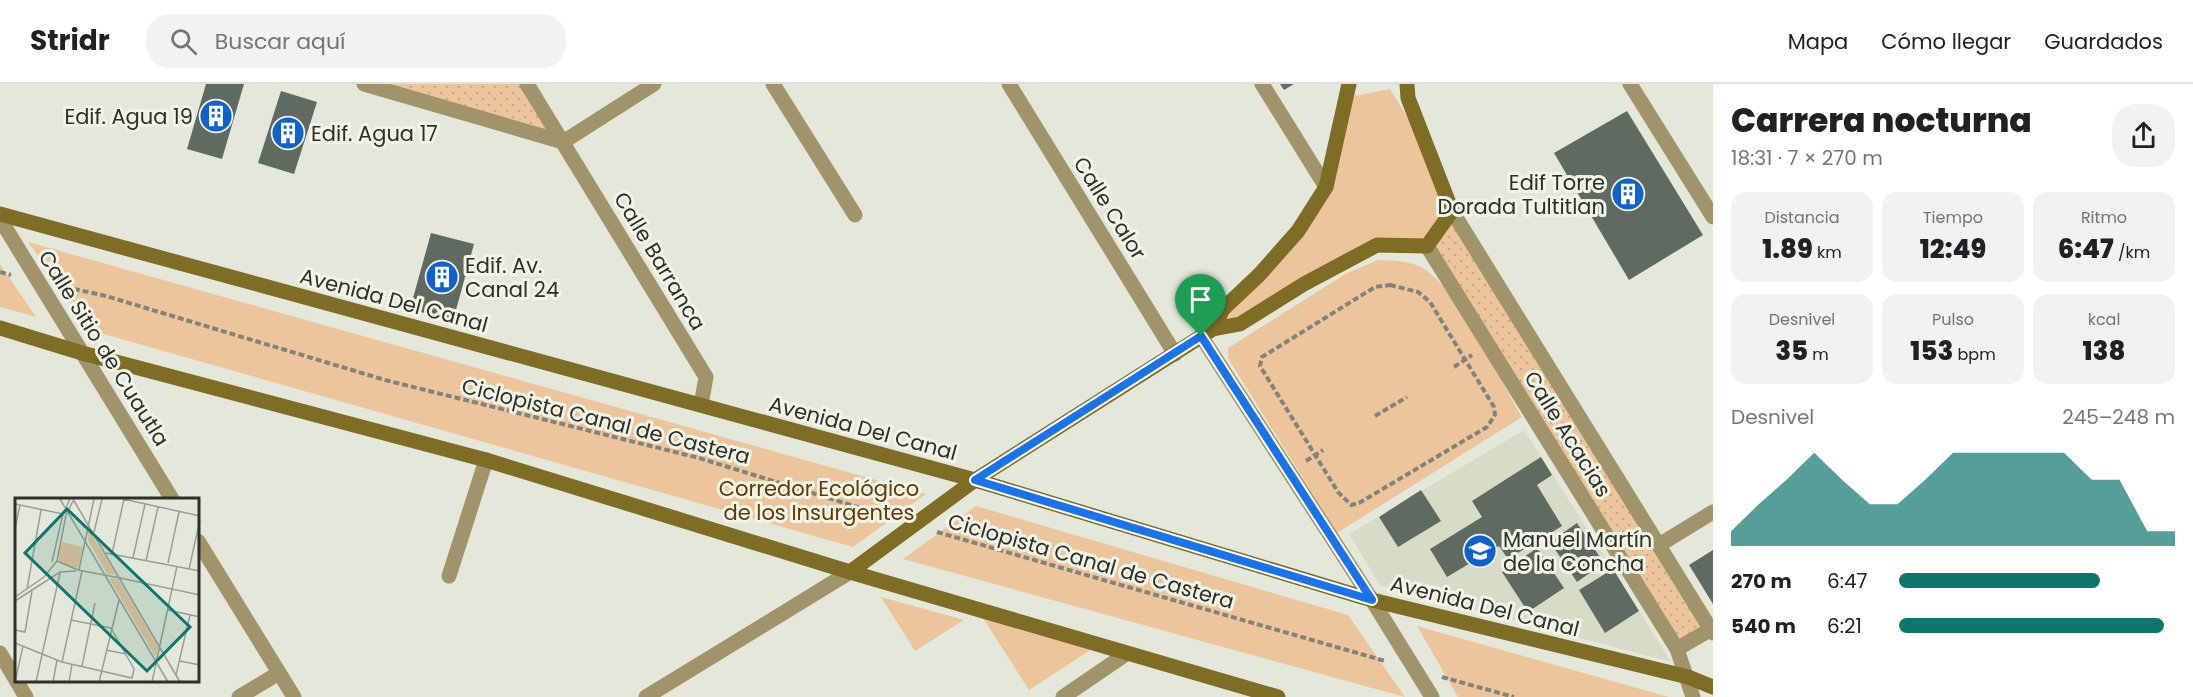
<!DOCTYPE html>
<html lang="es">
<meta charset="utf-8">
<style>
:root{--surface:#fff;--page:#f2f2f2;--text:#202124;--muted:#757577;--line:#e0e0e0;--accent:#0f766e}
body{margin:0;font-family:Poppins,sans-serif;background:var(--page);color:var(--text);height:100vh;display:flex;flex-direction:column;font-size:22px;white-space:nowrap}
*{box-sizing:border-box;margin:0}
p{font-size:20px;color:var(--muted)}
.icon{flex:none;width:33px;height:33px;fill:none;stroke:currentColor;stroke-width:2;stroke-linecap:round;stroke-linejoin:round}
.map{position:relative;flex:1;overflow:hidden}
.panel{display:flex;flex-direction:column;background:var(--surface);width:480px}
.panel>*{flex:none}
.pin{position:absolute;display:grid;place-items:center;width:51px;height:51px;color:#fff;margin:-62px -26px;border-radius:50% 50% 50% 0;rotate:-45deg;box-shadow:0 0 6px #0007}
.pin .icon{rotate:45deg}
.round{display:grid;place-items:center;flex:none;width:63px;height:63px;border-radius:24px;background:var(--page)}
.overview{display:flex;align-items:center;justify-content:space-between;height:102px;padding:0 18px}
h1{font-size:33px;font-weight:800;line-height:45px}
.metrics{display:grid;grid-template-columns:repeat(3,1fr);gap:9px;height:102px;padding:6px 18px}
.metrics div{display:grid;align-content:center;border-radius:15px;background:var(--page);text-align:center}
.metrics b{font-size:26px;font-weight:800}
.metrics small{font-size:16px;font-weight:400}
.metrics p{font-size:16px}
.chart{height:168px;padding:12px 18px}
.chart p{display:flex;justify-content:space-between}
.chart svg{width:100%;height:108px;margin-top:6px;fill:var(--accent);opacity:.7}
ul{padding:0 18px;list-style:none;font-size:20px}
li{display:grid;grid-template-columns:96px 72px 1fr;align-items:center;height:45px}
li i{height:15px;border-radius:8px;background:var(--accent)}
header{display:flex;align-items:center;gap:36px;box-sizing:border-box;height:84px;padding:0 30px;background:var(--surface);border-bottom:2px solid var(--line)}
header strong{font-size:28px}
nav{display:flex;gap:33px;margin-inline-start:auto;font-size:21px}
.search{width:420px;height:54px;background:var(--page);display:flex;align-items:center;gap:15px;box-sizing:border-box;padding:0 21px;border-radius:24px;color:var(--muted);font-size:22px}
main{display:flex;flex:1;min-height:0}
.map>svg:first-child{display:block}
.built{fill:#d6dcc8}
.grass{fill:url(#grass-dots)}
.green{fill:#edc59d}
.building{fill:#606a61}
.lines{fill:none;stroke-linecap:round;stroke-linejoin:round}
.path{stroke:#81847a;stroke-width:4;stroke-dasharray:6 3;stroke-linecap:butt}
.pedestrian{stroke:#a1946a;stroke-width:15}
.minor{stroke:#a1946a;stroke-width:15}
.tertiary{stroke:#a1946a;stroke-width:15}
.secondary{stroke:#7f6d26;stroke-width:15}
.route-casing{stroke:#fff;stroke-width:12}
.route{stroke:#1a73e8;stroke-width:8}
.labels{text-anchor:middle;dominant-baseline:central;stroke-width:6;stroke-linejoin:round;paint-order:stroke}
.poi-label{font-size:21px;fill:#2d2f2a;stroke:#f1f5e8;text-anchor:start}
.street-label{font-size:21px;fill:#2d2f2a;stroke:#f1f5e8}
.park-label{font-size:21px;fill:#623a03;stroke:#f1f5e8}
.inset-road{fill:none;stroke:#9b9e94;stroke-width:1.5}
.view{fill:#0f766e;fill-opacity:0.15;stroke:#0f766e;stroke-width:3}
.inset-edge{fill:none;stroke:#2d2f2a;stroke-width:3}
</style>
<header>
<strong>Stridr</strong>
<div class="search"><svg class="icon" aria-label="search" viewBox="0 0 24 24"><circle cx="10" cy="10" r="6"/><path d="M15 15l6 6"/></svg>Buscar aquí</div>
<nav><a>Mapa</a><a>Cómo llegar</a><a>Guardados</a></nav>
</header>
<main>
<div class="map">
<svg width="1713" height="613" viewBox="0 0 1713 613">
<defs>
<pattern id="grass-dots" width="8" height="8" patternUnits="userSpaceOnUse" patternTransform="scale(1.5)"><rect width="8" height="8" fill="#edc59d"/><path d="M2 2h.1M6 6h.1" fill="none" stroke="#ccaa87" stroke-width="1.8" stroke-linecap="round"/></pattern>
</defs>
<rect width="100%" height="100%" fill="#e4e8da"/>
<path class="built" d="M1524,346l89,139 58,93 -291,-77 -31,-51z"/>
<g class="grass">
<path d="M364,0h163l36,58z"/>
<path d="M1453,133l255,410 -31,17 -245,-396z"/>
</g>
<g class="green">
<path d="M1390,5l36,59 23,63 -25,32 -48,-1 -137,79 -21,5 6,-17 77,-76 48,-136z"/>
<path d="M28,158l898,252 -73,53 -760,-216z"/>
<path d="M1378,176c15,1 31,0 45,8 34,21 77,112 99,149l-185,116 -109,-175v-10l119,-75z"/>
<path d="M0,180l36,53 -36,-10z"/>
<path d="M976,422l372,109 57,82 -502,-138z"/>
<path d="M881,513l83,23 -49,31z"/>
<path d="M983,534l109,31 -63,41z"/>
<path d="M1417,542l252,71h-211z"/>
</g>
<g class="building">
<path d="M206,0h38l-22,75 -35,-10z"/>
<path d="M1280,0h14l-10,6z"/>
<path d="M281,7l36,11 -23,72 -36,-11z"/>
<path d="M1627,27l76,124 -74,45 -75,-127z"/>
<path d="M431,149l43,11 -21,77 -43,-12z"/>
<path d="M1541,373l11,18 -15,10 25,41 -54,33 -9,-13 -52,31 -17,-28 52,-32 -10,-16z"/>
<path d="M1421,406l20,31 -43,26 -19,-30z"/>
<path d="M1577,439l27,40 -27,19 -27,-40z"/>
<path d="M1537,464l27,40 -36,24 -26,-40z"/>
<path d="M1713,466v54l-24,-39z"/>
<path d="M1613,485l26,42 -34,22 -26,-43z"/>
</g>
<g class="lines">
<g class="path">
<path d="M0,188l11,3"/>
<path d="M1390,201l28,7 12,10 64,105 1,8 -8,12 -128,76 -8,2 -13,-13 -78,-126 2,-9 113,-70z"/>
<path d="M65,203l41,9 279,84 314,78 194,60"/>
<path d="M1454,283l18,-12"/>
<path d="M1375,332l32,-19"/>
<path d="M1306,377l17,-11"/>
<path d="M937,448l448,129"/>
<path d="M1442,593l72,20"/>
</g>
<path class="pedestrian" d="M1659,461l54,-33"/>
<g class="minor">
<path d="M364,0l199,58"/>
<path d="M527,0l179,293 -5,28"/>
<path d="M773,0l82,131"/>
<path d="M1009,0l166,270"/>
<path d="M1262,0l64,103"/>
<path d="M1630,0l83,133"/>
<path d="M563,58l91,-58"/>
<path d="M0,135l172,280"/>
<path d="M1201,252l171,264"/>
<path d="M198,457l96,156"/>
<path d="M449,492l37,-116"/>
<path d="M1677,565l36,-21"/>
<path d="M0,569l26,44"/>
<path d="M239,613l40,-24"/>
<path d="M1063,613l63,-43"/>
</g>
<g class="tertiary">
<path d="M1452,127l261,422"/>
<path d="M1427,162l250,403 16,48"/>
<path d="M1372,516l60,97"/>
<path d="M646,613l204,-125"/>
</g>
<g class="secondary">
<path d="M0,130l975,266 397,120 316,77 25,10"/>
<path d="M0,244l82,25 404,107 364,112 428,125"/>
<path d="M1213,245l10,-20 37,-35 38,-43 28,-44 23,-103"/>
<path d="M850,488l125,-92 238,-151 27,-5 64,-40 73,-39 50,1 25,-35 -44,-113 -1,-14"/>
</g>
</g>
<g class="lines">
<defs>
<path id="route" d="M1201,252l171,264 -397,-120z"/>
</defs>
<use href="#route" class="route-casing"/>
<use href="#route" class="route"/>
</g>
<defs>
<symbol id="building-disc" viewBox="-11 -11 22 22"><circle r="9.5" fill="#0f61cb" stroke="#f1f5e8"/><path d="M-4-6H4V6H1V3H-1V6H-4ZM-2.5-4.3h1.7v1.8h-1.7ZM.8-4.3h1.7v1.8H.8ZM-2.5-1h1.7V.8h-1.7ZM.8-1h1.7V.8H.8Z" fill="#fff"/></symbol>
<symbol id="school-disc" viewBox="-11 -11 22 22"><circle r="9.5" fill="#0f61cb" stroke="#f1f5e8"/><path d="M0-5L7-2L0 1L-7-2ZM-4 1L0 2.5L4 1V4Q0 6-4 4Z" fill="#fff"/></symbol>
</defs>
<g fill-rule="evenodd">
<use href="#building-disc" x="197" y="13" width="38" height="38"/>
<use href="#building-disc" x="269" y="30" width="38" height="38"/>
<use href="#building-disc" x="1609" y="91" width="38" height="38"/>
<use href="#building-disc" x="423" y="174" width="38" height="38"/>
<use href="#school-disc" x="1461" y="448" width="38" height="38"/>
</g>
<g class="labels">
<g class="poi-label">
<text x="193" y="32" text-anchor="end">Edif. Agua 19</text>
<text x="311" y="49">Edif. Agua 17</text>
<text x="1605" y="98" text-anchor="end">Edif Torre<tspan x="1605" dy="24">Dorada Tultitlan</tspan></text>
<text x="465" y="181">Edif. Av.<tspan x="465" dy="24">Canal 24</tspan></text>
<text x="1503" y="455">Manuel Martín<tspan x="1503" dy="24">de la Concha</tspan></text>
</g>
<g class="street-label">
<text transform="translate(1110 124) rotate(58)">Calle Calor</text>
<text transform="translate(660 177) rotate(59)">Calle Barranca</text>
<text transform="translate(394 216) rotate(15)">Avenida Del Canal</text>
<text transform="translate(104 264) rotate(58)">Calle Sitio de Cuautla</text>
<text transform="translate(606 337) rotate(14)">Ciclopista Canal de Castera</text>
<text transform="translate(863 344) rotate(15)">Avenida Del Canal</text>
<text transform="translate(1568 350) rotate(58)">Calle Acacias</text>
<text transform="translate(1091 477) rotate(16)">Ciclopista Canal de Castera</text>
<text transform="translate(1485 522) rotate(14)">Avenida Del Canal</text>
</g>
<g class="park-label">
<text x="819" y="404">Corredor Ecológico<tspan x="819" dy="24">de los Insurgentes</tspan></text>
</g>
</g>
<g transform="translate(15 414)">
<rect width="184" height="184" fill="#e4e8da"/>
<path d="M74,32l27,45 -9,-1 -19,-34zM47,44l21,5 -5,21 -17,-4 -3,-8zM94,80l9,1 40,68 -2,11z" fill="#edc59d"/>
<path class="inset-road" d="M45,1l108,183M58,1l107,183M108,1l77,17M0,6l48,10M0,31l5,-24M79,34l8,-33M91,55l94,18M97,56l12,-55M118,60l12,-54M42,63l9,-46 8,-16M131,63l12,-54M37,64l11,-48 7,-15M153,65l11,-51M174,71l11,-49M64,72l15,-71M105,80l80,17M12,91l14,-79M0,99l29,-20 13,-16 21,9 42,8M0,103l45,-29 16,-1M153,112l32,7M56,122l40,8M0,132l10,2 7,-41M0,145l47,19 70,16 2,-9 -23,-41M91,152l20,4M165,163l20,4M47,164l20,-91M67,168l13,-63M161,177l14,-60M0,184l8,-36M21,184l24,-109M38,184l4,-22M54,184l3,-18M84,184l20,-82M137,184l25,-116"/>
<path class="view" d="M52,11l123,118 -43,44 -122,-118z"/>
<rect width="184" height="184" class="inset-edge"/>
</g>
</svg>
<div class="pin" style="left:1201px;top:252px;background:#1e9e55"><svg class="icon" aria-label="arrive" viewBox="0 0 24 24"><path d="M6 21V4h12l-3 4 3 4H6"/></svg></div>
</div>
<section class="panel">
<div class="overview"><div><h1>Carrera nocturna</h1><p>18:31 · 7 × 270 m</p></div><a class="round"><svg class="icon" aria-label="share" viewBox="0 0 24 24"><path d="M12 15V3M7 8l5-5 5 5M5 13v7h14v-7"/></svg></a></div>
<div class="metrics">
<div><p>Distancia</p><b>1.89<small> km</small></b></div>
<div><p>Tiempo</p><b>12:49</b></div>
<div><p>Ritmo</p><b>6:47<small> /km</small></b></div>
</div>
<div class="metrics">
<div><p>Desnivel</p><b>35<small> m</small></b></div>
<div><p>Pulso</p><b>153<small> bpm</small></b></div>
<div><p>kcal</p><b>138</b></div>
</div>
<div class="chart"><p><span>Desnivel</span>245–248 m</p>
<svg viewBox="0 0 160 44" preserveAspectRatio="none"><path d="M0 44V38L10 27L20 17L30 6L40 17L50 27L60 27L70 17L80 6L90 6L100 6L110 6L120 6L130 17L140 17L150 38L160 38V44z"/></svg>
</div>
<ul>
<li><b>270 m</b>6:47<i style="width:73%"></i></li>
<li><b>540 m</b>6:21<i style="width:96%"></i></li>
</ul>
</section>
</main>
